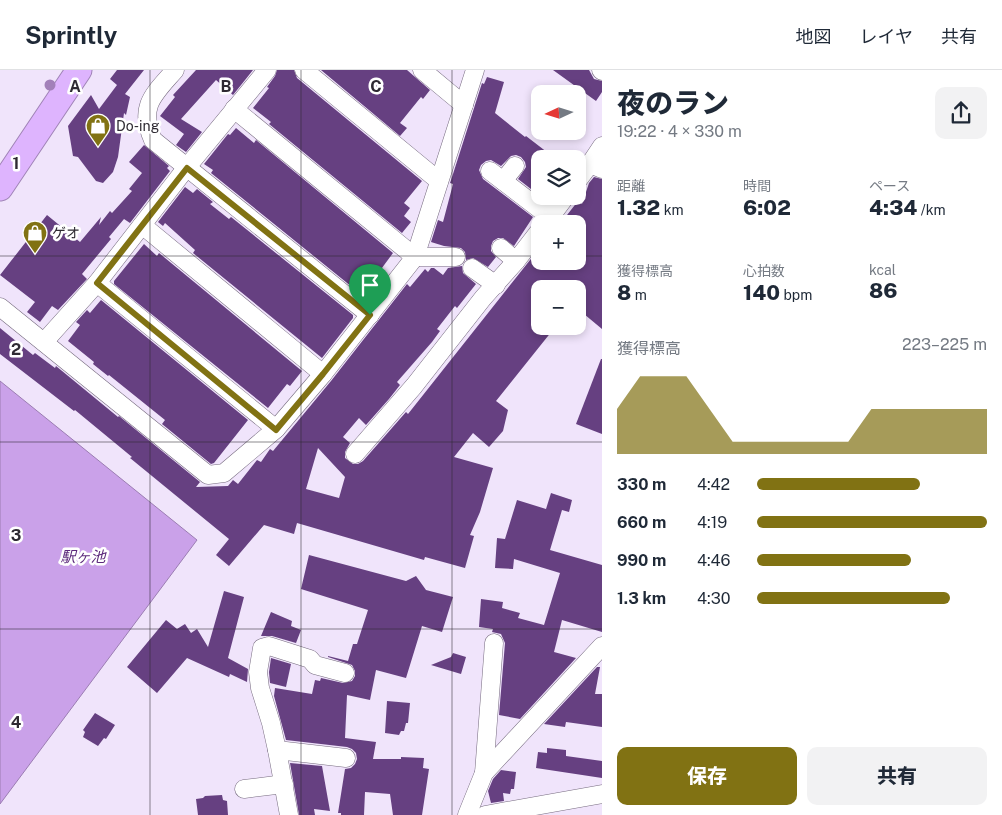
<!DOCTYPE html>
<html lang="ja">
<meta charset="utf-8">
<style>
:root{--surface:#fff;--page:#f2f2f3;--text:#1f2937;--muted:#747a83;--line:#e0e1e3;--accent:#817213}
body{margin:0;font-family:"Public Sans","Noto Sans JP",sans-serif;background:var(--page);color:var(--text);height:100vh;display:flex;flex-direction:column;font-size:19px;white-space:nowrap}
*{box-sizing:border-box;margin:0}
p{font-size:16px;color:var(--muted)}
.icon{flex:none;width:28px;height:28px;fill:none;stroke:currentColor;stroke-width:2;stroke-linecap:round;stroke-linejoin:round}
.map{position:relative;flex:1;overflow:hidden}
.sheet{display:flex;flex-direction:column;background:var(--surface);width:400px}
.sheet>*{flex:none}
.needle{width:32px;rotate:266deg}
.controls{position:absolute;left:531px;top:15px;display:grid;gap:10px}
.controls a{display:grid;place-items:center;width:55px;height:55px;border-radius:10px;background:var(--surface);box-shadow:0 2px 8px #0003;font-size:25px}
.pin{position:absolute;display:grid;place-items:center;width:42px;height:42px;color:#fff;margin:-51px -21px;border-radius:50% 50% 50% 0;rotate:-45deg;box-shadow:0 0 5px #0007}
.pin .icon{rotate:45deg}
.round{display:grid;place-items:center;flex:none;width:52px;height:52px;border-radius:10px;background:var(--page)}
.headline{display:flex;align-items:center;justify-content:space-between;height:85px;padding:0 15px}
h1{font-size:28px;font-weight:800;line-height:38px}
.stats{display:grid;grid-template-columns:repeat(3,1fr);gap:8px;height:85px;padding:5px 15px}
.stats div{display:grid;align-content:center}
.stats b{font-size:21px;font-weight:800}
.stats small{font-size:14px;font-weight:400}
.stats p{font-size:14px}
.chart{height:140px;padding:10px 15px}
.chart p{display:flex;justify-content:space-between}
.chart svg{width:100%;height:90px;margin-top:5px;fill:var(--accent);opacity:.7}
.primary-button{display:flex;gap:10px;margin-top:auto;padding:10px 15px}
.primary-button a{flex:1;height:58px;border-radius:10px;background:var(--accent);color:#fff;font-size:20px;font-weight:800;line-height:58px;text-align:center}
.primary-button a+a{background:var(--page);color:var(--text)}
ul{padding:0 15px;list-style:none;font-size:16px}
li{display:grid;grid-template-columns:80px 60px 1fr;align-items:center;height:38px}
li i{height:12px;border-radius:6px;background:var(--accent)}
header{display:flex;align-items:center;gap:30px;box-sizing:border-box;height:70px;padding:0 25px;background:var(--surface);border-bottom:1px solid var(--line)}
header strong{font-size:24px}
nav{display:flex;gap:28px;margin-inline-start:auto;font-size:18px}
main{display:flex;flex:1;min-height:0}
.map>svg:first-child{display:block}
.water{fill:#caa1e9;stroke:#9b7db2}
.building{fill:#664081;fill-rule:evenodd}
.lines{fill:none;stroke-linecap:round;stroke-linejoin:round}
.minor-casing{stroke:#766b7f;stroke-width:19}
.highway-casing{stroke:#a084b7;stroke-width:27}
.minor{stroke:#fff;stroke-width:18}
.highway{stroke:#deb4fe;stroke-width:25}
.tree{fill:#a280b9}
.route-casing{stroke:#fff;stroke-width:10}
.route{stroke:#817213;stroke-width:6}
.grid{fill:none;stroke:#2e2a32;stroke-width:1;stroke-opacity:0.55}
.labels{text-anchor:middle;dominant-baseline:central;stroke-width:5;stroke-linejoin:round;paint-order:stroke}
.poi-label{font-size:14px;fill:#2e2a32;stroke:#fff;text-anchor:start}
.water-label{font-size:15px;font-style:italic;fill:#5b287b;stroke:#fff}
.grid-label{font-size:16px;text-anchor:middle;font-weight:bold;fill:#2e2a32;stroke:#fff;stroke-width:5;stroke-linejoin:round;paint-order:stroke}
</style>
<header>
<strong>Sprintly</strong>
<nav><a>地図</a><a>レイヤ</a><a>共有</a></nav>
</header>
<main>
<div class="map">
<svg width="602" height="745" viewBox="0 0 602 745">
<rect width="100%" height="100%" fill="#f0e4fb"/>
<path class="water" d="M0,311l197,159 -197,264z"/>
<g class="building">
<path d="M117,0h27l-19,24 5,3 -4,18 -2,-2 -6,44 -5,15 -10,11 -7,-2 -18,-24 -5,-1 -5,-30 23,-31 8,14 18,-24 -7,-6z"/>
<path d="M196,0h57l-20,25 -17,-15 -35,39 21,13 -16,20 -10,-7 8,-11 -24,-18 15,-19 -2,-2z"/>
<path d="M277,0h17l3,8 125,103 -18,22 6,5 -6,8 7,6 -9,11 -133,-109 2,-2 -18,-14 16,-20 -2,-1 8,-11z"/>
<path d="M321,0h86l23,20 -7,9 -2,-2 -21,26 7,5 -7,8z"/>
<path d="M553,0h36l5,9 8,2v11l-6,9z"/>
<path d="M487,7l17,5 -9,31 30,24 1,-1 26,20 -3,3h-9v37l-22,-17 8,-12 -1,-5 -4,-5 -5,-2 -5,1 -10,10 -10,-6 -5,1 -5,4 -2,5 4,9 50,38 -19,29 -11,-8h-5l-5,3 -2,5v5l5,6 -8,10 -15,-9 -7,2 -1,-8 -4,-4 -17,-2 -13,-4 7,-22 5,2 9,-34 1,-4 -3,-1 3,-9 29,-91 2,1z"/>
<path d="M236,58l18,15 2,-3 137,113 -31,42 -151,-122 2,-3 -9,-6 24,-30 2,1z"/>
<path d="M144,75l25,21 -2,2 3,3 -40,52 -6,-4 -15,18 2,2 -29,35 5,5 -29,31 -6,-4 -12,16 -13,-10 8,-10 -35,-27 47,-60 33,27 21,-25 -2,8 11,-14 2,2 20,-22 -3,-2 13,-16 -13,-11z"/>
<path d="M594,107l8,2v150l-24,-20v-20h-38v37h16l-60,75 12,9 -5,21 -14,16 -16,-14 -19,24 39,11 -13,44 -10,23 4,1 -9,32 -40,-11 -1,3 -127,-37 -3,11 -30,-9 -35,41 -13,-11 13,-16 -99,-81 2,-1 -57,-47 -1,1 -74,-57v-26l33,27 2,-2 20,15 1,-2 62,51 1,-1 81,66 -4,5 32,-1 5,-6 5,4 19,-24 4,2 9,-13 3,2 58,-70 76,-97 3,3 15,-18 3,3 3,-4h3l9,7 5,-7 14,-2 1,7 13,11 -19,24 -2,-2 -18,23 3,2 -8,11 -35,40 3,3 -11,14 -23,26 -7,-7 -16,19 7,6 -5,9v6l8,6h5l5,-3 43,-49 2,2 130,-164 2,-2v13h38v-37h-18l18,-23 4,3 7,-21zM318,378l27,29 -6,21 -33,-9z"/>
<path d="M185,117l8,6 4,-4 16,13 -3,2 19,15 2,-2 122,98v3l-31,40 -129,-105 2,-3 -30,-27 -2,3 -5,-4z"/>
<path d="M144,174l13,12 2,-3 143,118 -12,15 -3,-2 -19,24 -154,-124v-3z"/>
<path d="M101,230l147,120 -34,43 -3,1 -49,-40 3,-4 -56,-45 -1,1 -15,-12 1,-2 -26,-21 12,-16 -4,-3 11,-12 3,3z"/>
<path d="M601,289h1v75l-26,-10z"/>
<path d="M551,423l21,7 -3,12 -7,-2 -12,40 52,15v67l-40,-12 -8,32 22,6 -56,61 -21,-4 6,-72 -4,-9 -9,-2 1,-3 -14,-2 2,-28 22,3 -1,6 18,5 -2,5 26,7 16,-52 -46,-14 -1,10 -18,-1 2,-30 8,1 12,-39 29,9z"/>
<path d="M309,485l97,26 10,-5 10,14 27,7 -11,35 -20,-6 -16,52 -30,-8 -6,30 -23,-5 -2,43 31,4 -3,17h28v-2l23,1 -1,10 6,1 -7,46h-29l-3,-21 -25,-2 -1,23h-23v-2h-3l7,-44 6,-1 4,-4 2,-5 -1,-6 -4,-4 -5,-2 -61,-7 -12,-44 1,-8 37,6 3,-14 5,1 1,-3 22,5 9,-2 3,-5v-5l-3,-6 -24,-8v-1l20,5 5,-17h4l11,-34 -67,-21z"/>
<path d="M224,521l20,6 -16,61 20,11 -1,13 -17,-8 -1,3 -42,-19 -30,35 -30,-26 39,-47 11,9 8,-5 6,9 6,-4 11,18z"/>
<path d="M271,542l21,9 -1,5 10,4 -5,13 -24,-7h-11z"/>
<path d="M453,583l13,4 -5,17 -30,-9 20,-8z"/>
<path d="M271,588l20,6 -5,23 -16,-4 -1,-11z"/>
<path d="M597,597h3l-5,27h7v33l-36,-5 -1,5 -21,-3z"/>
<path d="M387,631l23,2 -2,20h-2l-2,8h-3l-2,4 -14,-2z"/>
<path d="M95,643l20,12 -9,14 -2,-1 -6,8 -15,-9 2,-5 -2,-2z"/>
<path d="M547,678l19,2v6l36,5v17l-66,-10 2,-16 9,1z"/>
<path d="M290,693l32,3 8,45 -16,-2 1,6h-16z"/>
<path d="M501,700l15,2 -2,17h-3l-1,5 -7,-1 1,8 -13,2 -3,-12 5,-12z"/>
<path d="M222,725l1,5 4,1 1,14h-30l-2,-16 7,-1 2,-2z"/>
</g>
<g class="lines">
<defs>
<g id="minor">
<path d="M175,0c-21,24 -37,36 -22,70l217,175"/>
<path d="M304,0l135,111"/>
<path d="M422,0l42,35"/>
<path d="M601,0l1,1"/>
<path d="M234,39l181,148h41"/>
<path d="M602,76l-12,18 12,5"/>
<path d="M490,101l60,46"/>
<path d="M578,110l12,-16"/>
<path d="M503,111l12,-15"/>
<path d="M545,154l21,-28"/>
<path d="M142,155l181,149"/>
<path d="M501,178l15,13"/>
<path d="M472,198l24,17"/>
<path d="M97,213l179,146"/>
<path d="M0,237l208,168 16,-2 52,-44 47,-55 92,-117 60,-187"/>
<path d="M44,272l53,-59 90,-116 80,-97"/>
<path d="M355,384l59,-68 69,-88 33,-37 24,-31"/>
<path d="M277,680l-6,-27 -11,-35 -2,-16 4,-24 7,-2 41,13 5,6 30,8"/>
<path d="M484,703l10,-130"/>
<path d="M244,719l40,-5"/>
<path d="M289,745l-12,-65 69,8"/>
<path d="M467,745l17,-42 118,-127"/>
<path d="M485,745l117,-21"/>
</g>
<path id="highway" d="M0,118l79,-118"/>
</defs>
<use href="#minor" class="minor-casing"/>
<use href="#highway" class="highway-casing"/>
<use href="#minor" class="minor"/>
<use href="#highway" class="highway"/>
</g>
<circle class="tree" cx="50" cy="15" r="5.5"/>
<g class="lines">
<defs>
<path id="route" d="M187,98l183,147 -47,59 -47,56 -179,-147z"/>
</defs>
<use href="#route" class="route-casing"/>
<use href="#route" class="route"/>
</g>
<path class="grid" d="M150,0v745M301,0v745M452,0v745M0,186h540M578,186h24M0,372h602M0,559h602"/>
<defs>
<symbol id="shop-pin" viewBox="-11 -11 22 30"><path d="M0 17L-7.5 6A9.5 9.5 0 1 1 7.5 6Z" fill="#817213" stroke="#fff"/><path d="M-5-2.5h2.3a2.7 3.5 0 0 1 5.4 0H5L5.5 6h-11ZM-1.5-2.5h3a1.5 2.3 0 0 0-3 0Z" fill="#fff"/></symbol>
</defs>
<g fill-rule="evenodd">
<use href="#shop-pin" x="84" y="42" width="28" height="38"/>
<use href="#shop-pin" x="21" y="149" width="28" height="38"/>
</g>
<g class="labels">
<g class="poi-label">
<text x="116" y="56">Do-ing</text>
<text x="52" y="163">ゲオ</text>
</g>
<g class="water-label">
<text x="83" y="486">駅ヶ池</text>
</g>
</g>
<g class="grid-label">
<text x="75" y="22">A</text>
<text x="226" y="22">B</text>
<text x="376" y="22">C</text>
<text x="16" y="99">1</text>
<text x="16" y="285">2</text>
<text x="16" y="471">3</text>
<text x="16" y="658">4</text>
</g>
</svg>
<div class="controls">
<a><svg class="needle" viewBox="-14 -14 28 28"><path d="M0-13l5 13h-10z" fill="#e53935"/><path d="M0 13l5-13h-10z" fill="#747a83"/></svg></a>
<a><svg class="icon" aria-label="layers" viewBox="0 0 24 24"><path d="M12 4l9 5-9 5-9-5zM3 14l9 5 9-5"/></svg></a>
<a>+</a>
<a>−</a>
</div>
<div class="pin" style="left:370px;top:245px;background:#1e9e55"><svg class="icon" aria-label="arrive" viewBox="0 0 24 24"><path d="M6 21V4h12l-3 4 3 4H6"/></svg></div>
</div>
<section class="sheet">
<div class="headline"><div><h1>夜のラン</h1><p>19:22 · 4 × 330 m</p></div><a class="round"><svg class="icon" aria-label="share" viewBox="0 0 24 24"><path d="M12 15V3M7 8l5-5 5 5M5 13v7h14v-7"/></svg></a></div>
<div class="stats">
<div><p>距離</p><b>1.32<small> km</small></b></div>
<div><p>時間</p><b>6:02</b></div>
<div><p>ペース</p><b>4:34<small> /km</small></b></div>
</div>
<div class="stats">
<div><p>獲得標高</p><b>8<small> m</small></b></div>
<div><p>心拍数</p><b>140<small> bpm</small></b></div>
<div><p>kcal</p><b>86</b></div>
</div>
<div class="chart"><p><span>獲得標高</span>223–225 m</p>
<svg viewBox="0 0 160 44" preserveAspectRatio="none"><path d="M0 44V22L10 6L20 6L30 6L40 22L50 38L60 38L70 38L80 38L90 38L100 38L110 22L120 22L130 22L140 22L150 22L160 22V44z"/></svg>
</div>
<ul>
<li><b>330 m</b>4:42<i style="width:71%"></i></li>
<li><b>660 m</b>4:19<i style="width:100%"></i></li>
<li><b>990 m</b>4:46<i style="width:67%"></i></li>
<li><b>1.3 km</b>4:30<i style="width:84%"></i></li>
</ul>
<div class="primary-button"><a>保存</a><a>共有</a></div>
</section>
</main>
